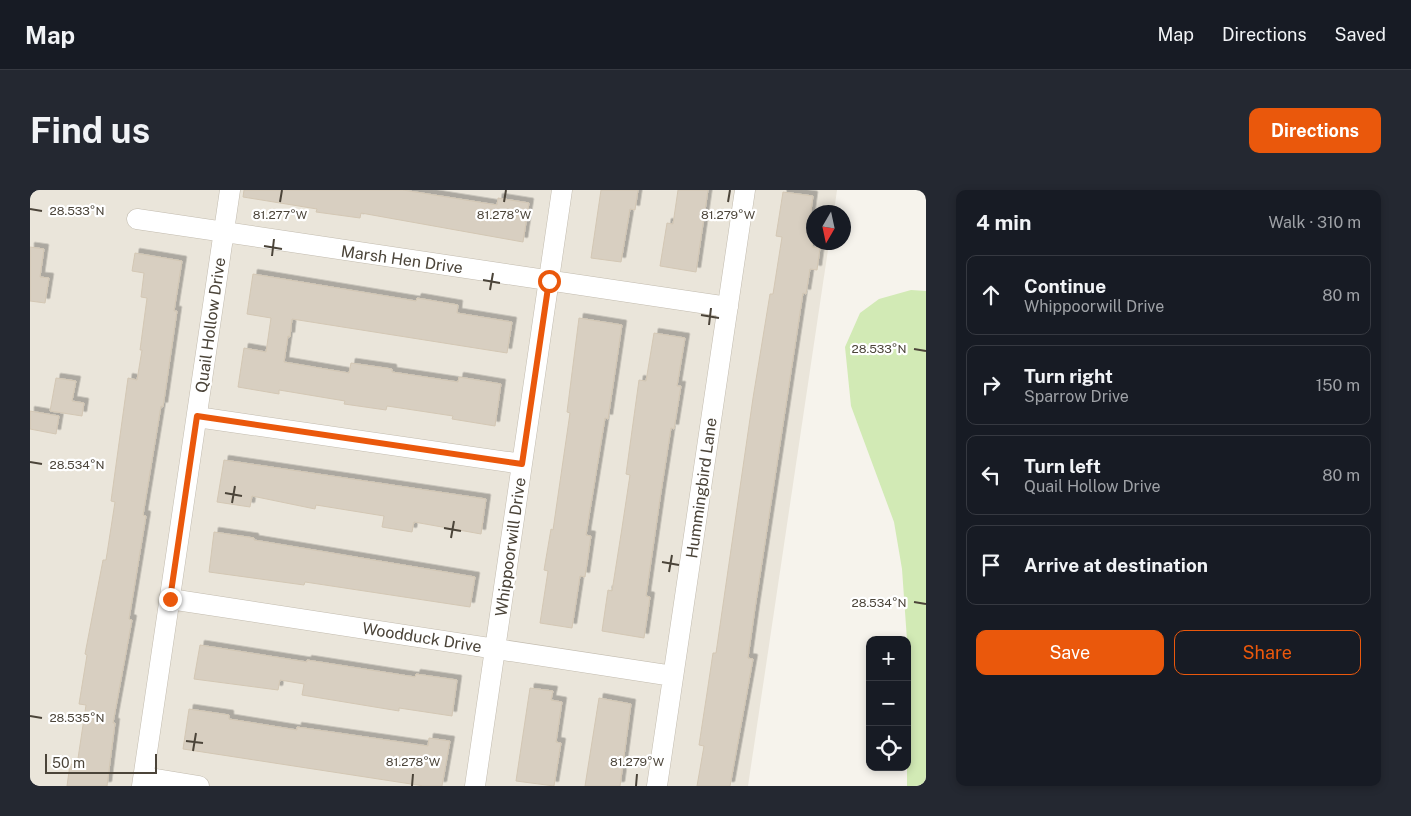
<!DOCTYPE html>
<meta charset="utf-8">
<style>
:root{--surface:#171b24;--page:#242831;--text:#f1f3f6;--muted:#9ea1a6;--line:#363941;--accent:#ea580c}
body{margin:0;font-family:"Public Sans",sans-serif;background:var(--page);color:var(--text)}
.controls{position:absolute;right:15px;bottom:15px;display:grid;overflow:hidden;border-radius:10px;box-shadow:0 2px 8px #0003}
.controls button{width:45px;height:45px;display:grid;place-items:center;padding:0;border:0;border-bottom:1px solid var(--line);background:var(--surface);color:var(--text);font:25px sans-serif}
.compass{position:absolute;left:776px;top:15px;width:45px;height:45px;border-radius:50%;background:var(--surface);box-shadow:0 2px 8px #0003;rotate:189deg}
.scale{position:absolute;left:15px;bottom:12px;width:112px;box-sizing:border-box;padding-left:5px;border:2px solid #4b4439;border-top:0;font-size:14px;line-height:18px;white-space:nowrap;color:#4b4439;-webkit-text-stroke:4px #fff;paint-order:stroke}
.stop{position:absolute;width:15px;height:15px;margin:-11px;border:4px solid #ea580c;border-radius:50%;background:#fff}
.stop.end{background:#ea580c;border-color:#fff;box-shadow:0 1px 5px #0008}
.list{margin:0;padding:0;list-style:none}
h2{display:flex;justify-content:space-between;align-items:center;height:65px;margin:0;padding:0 20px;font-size:21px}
h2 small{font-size:16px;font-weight:400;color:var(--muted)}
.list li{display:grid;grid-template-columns:32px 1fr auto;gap:15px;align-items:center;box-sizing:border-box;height:80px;margin:0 10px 10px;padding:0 10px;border:1px solid var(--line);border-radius:10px}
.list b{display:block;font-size:19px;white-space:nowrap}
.list p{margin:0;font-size:16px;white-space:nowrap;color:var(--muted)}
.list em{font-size:16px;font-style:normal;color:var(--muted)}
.actions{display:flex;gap:10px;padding:15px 20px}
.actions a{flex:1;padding:11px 0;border:1px solid var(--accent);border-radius:10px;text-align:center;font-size:18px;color:var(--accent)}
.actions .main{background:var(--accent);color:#fff}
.icon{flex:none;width:28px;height:28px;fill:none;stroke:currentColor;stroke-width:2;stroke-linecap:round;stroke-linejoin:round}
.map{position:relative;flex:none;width:896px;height:596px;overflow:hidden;border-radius:10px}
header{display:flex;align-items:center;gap:30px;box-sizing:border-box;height:70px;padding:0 25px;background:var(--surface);border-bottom:1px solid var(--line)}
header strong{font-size:24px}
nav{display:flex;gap:28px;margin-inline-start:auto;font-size:18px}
.intro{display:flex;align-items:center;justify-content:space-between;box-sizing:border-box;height:120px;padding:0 30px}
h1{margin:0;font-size:35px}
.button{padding:12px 22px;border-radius:10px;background:var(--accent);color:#fff;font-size:18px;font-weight:700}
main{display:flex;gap:30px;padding:0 30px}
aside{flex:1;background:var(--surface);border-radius:10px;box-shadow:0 2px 8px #0003}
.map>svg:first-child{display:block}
.residential{fill:#eae5da}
.green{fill:#d2eab5}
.building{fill:#d8cfc1;stroke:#d3c7b4;filter:url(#shadow)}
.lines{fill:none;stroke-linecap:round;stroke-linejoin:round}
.minor-casing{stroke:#c2bbae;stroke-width:21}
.minor{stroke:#fff;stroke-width:20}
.route{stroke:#ea580c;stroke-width:6}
.ticks{fill:none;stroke:#4b4439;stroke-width:2}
.labels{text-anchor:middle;stroke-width:4.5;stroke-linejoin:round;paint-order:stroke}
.street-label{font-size:16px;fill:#4b4439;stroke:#fff}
.ticks-label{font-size:12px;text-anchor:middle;fill:#4b4439;stroke:#fff;stroke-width:4.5;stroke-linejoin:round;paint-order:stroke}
</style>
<header>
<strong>Map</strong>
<nav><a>Map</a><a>Directions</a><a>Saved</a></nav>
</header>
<div class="intro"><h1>Find us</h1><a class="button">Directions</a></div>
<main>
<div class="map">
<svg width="896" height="596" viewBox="0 0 896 596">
<defs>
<filter id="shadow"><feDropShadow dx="4.5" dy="-4.5" stdDeviation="0" flood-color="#0004"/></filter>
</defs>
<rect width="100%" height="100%" fill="#f6f3ec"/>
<!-- residential -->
<path class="residential" d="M0,0H807L804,22H784V52L799,53L718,596H0Z"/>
<!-- green -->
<path class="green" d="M881,100L896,101V596H877V450L872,379L864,332L821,216L815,157L830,123L849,109Z"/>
<!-- building -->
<path class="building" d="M214,0H373L467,15L468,8L499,13L493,52L331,23L330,28L286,22L287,19L213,7Z
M571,0H608L605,20L600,19L591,72L561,68Z
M648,0H678L666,82L630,76L637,33L643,34Z
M753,2L783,6L780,28H784L782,57L790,58L787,80L780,79L776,104L773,103L725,418L718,468L723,469L700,596H667L674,556L669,555L677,503L683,463H686L723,208L740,104H743L752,47L746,46Z
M0,57L14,59L10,87L19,88L15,113L0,111Z
M105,63L152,71L144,121H147L133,217L131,216L113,325L116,326L99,429L102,430L83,533H85L77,596H37L40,574L47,575L56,515L49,514L57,465L55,464L73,370H76L85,312L81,311L98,188L107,190L112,160H110L117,108L111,107L114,83L102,81Z
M223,84L386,111L387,108L428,115L427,123L482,132L477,163L262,129L260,147L258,146L254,172L319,183L321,173L362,179V182L428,192L429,187L471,194L465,236L422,229L423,226L357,216L356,220L314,214L315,211L249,200V204L208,197L214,158L236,162L241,128L217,124Z
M549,128L592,135L578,229L575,228L556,345L561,346L555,387L550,386L542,438L510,433L518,381L514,380L521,339L523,340L540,223L537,222Z
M624,143L655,148L647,196H651L644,239L641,238L631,302L616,406L620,407L614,448L572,441L578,400L582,401L592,338L600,285L596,284L609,190L616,191Z
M26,188L46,191L42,211L54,213L52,226L20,221Z
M0,221L29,226L26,244L0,239Z
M194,270L456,309L451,344L384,332L382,342L352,337L354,326L286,315L285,319L222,306L220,317L187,312Z
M184,342L224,348V350L445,387L440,417L275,392L274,395L179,382Z
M170,455L277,472V470L385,487L386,484L427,490L422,526L369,518V521L272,505L274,494L250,490L248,500L164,489Z
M500,498L523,501L521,510L532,512L526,552L531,553L524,596L486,591Z
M569,508L601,514L590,596H555Z
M159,519L199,525V529L267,540V537L398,556L399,548L420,551L412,596H394L153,559Z"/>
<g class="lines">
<!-- minor casing -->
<g class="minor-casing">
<path id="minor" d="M107,29L698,117
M167,227L492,274
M140,409L643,486
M114,587L169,596
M112,596L200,0
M445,596L532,0
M627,596L715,0"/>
</g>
<!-- minor -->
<use href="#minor" class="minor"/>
</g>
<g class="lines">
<!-- route -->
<path class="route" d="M140,409L167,226L492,274L519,91"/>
</g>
<!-- ticks -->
<path class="ticks" d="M250,12L252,0M474,12L476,0M698,12L700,0M0,19L12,21M234,56L252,59M242,66L244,49M453,90L470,93M460,100L463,83M671,125L689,128M679,135L681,118M884,159L896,161M0,272L12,274M195,303L212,306M202,313L205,296M414,338L431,341M421,348L424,331M632,372L649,375M639,382L642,365M884,412L896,414M0,526L12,528M156,551L173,553M163,561L166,543M382,596L383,584M606,596L607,584"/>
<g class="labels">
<!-- street labels -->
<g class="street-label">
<text transform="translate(372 69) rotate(8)" y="6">Marsh Hen Drive</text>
<text transform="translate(180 135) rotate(-82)" y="6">Quail Hollow Drive</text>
<text transform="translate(671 298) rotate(-82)" y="6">Hummingbird Lane</text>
<text transform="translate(480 357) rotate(-82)" y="6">Whippoorwill Drive</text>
<text transform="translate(392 447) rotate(9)" y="6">Woodduck Drive</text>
</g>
</g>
<g class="ticks-label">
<text x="47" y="25">28.533°N</text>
<text x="250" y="29">81.277°W</text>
<text x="474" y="29">81.278°W</text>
<text x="698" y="29">81.279°W</text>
<text x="849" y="163">28.533°N</text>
<text x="47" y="279">28.534°N</text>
<text x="849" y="417">28.534°N</text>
<text x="47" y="532">28.535°N</text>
<text x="383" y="576">81.278°W</text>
<text x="607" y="576">81.279°W</text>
</g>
</svg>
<div class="controls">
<button>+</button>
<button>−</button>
<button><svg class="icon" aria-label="locate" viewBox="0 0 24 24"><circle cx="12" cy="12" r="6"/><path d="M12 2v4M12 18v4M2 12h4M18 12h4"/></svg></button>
</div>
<svg class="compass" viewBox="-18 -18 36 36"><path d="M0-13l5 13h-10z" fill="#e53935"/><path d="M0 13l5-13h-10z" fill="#9ea1a6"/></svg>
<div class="scale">50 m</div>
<div class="stop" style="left:519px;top:91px"></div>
<div class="stop end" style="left:140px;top:409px"></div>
</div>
<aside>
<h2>4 min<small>Walk · 310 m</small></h2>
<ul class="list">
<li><svg class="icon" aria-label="ahead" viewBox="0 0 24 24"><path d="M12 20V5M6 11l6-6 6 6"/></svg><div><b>Continue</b><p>Whippoorwill Drive</p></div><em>80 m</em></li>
<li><svg class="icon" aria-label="right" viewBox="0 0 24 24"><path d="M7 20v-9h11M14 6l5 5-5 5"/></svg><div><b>Turn right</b><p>Sparrow Drive</p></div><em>150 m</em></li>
<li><svg class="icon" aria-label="left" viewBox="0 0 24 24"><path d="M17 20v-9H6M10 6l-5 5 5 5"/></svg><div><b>Turn left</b><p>Quail Hollow Drive</p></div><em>80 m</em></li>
<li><svg class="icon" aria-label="arrive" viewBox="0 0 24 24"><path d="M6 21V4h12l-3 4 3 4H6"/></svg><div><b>Arrive at destination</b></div></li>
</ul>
<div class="actions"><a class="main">Save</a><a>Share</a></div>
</aside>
</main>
